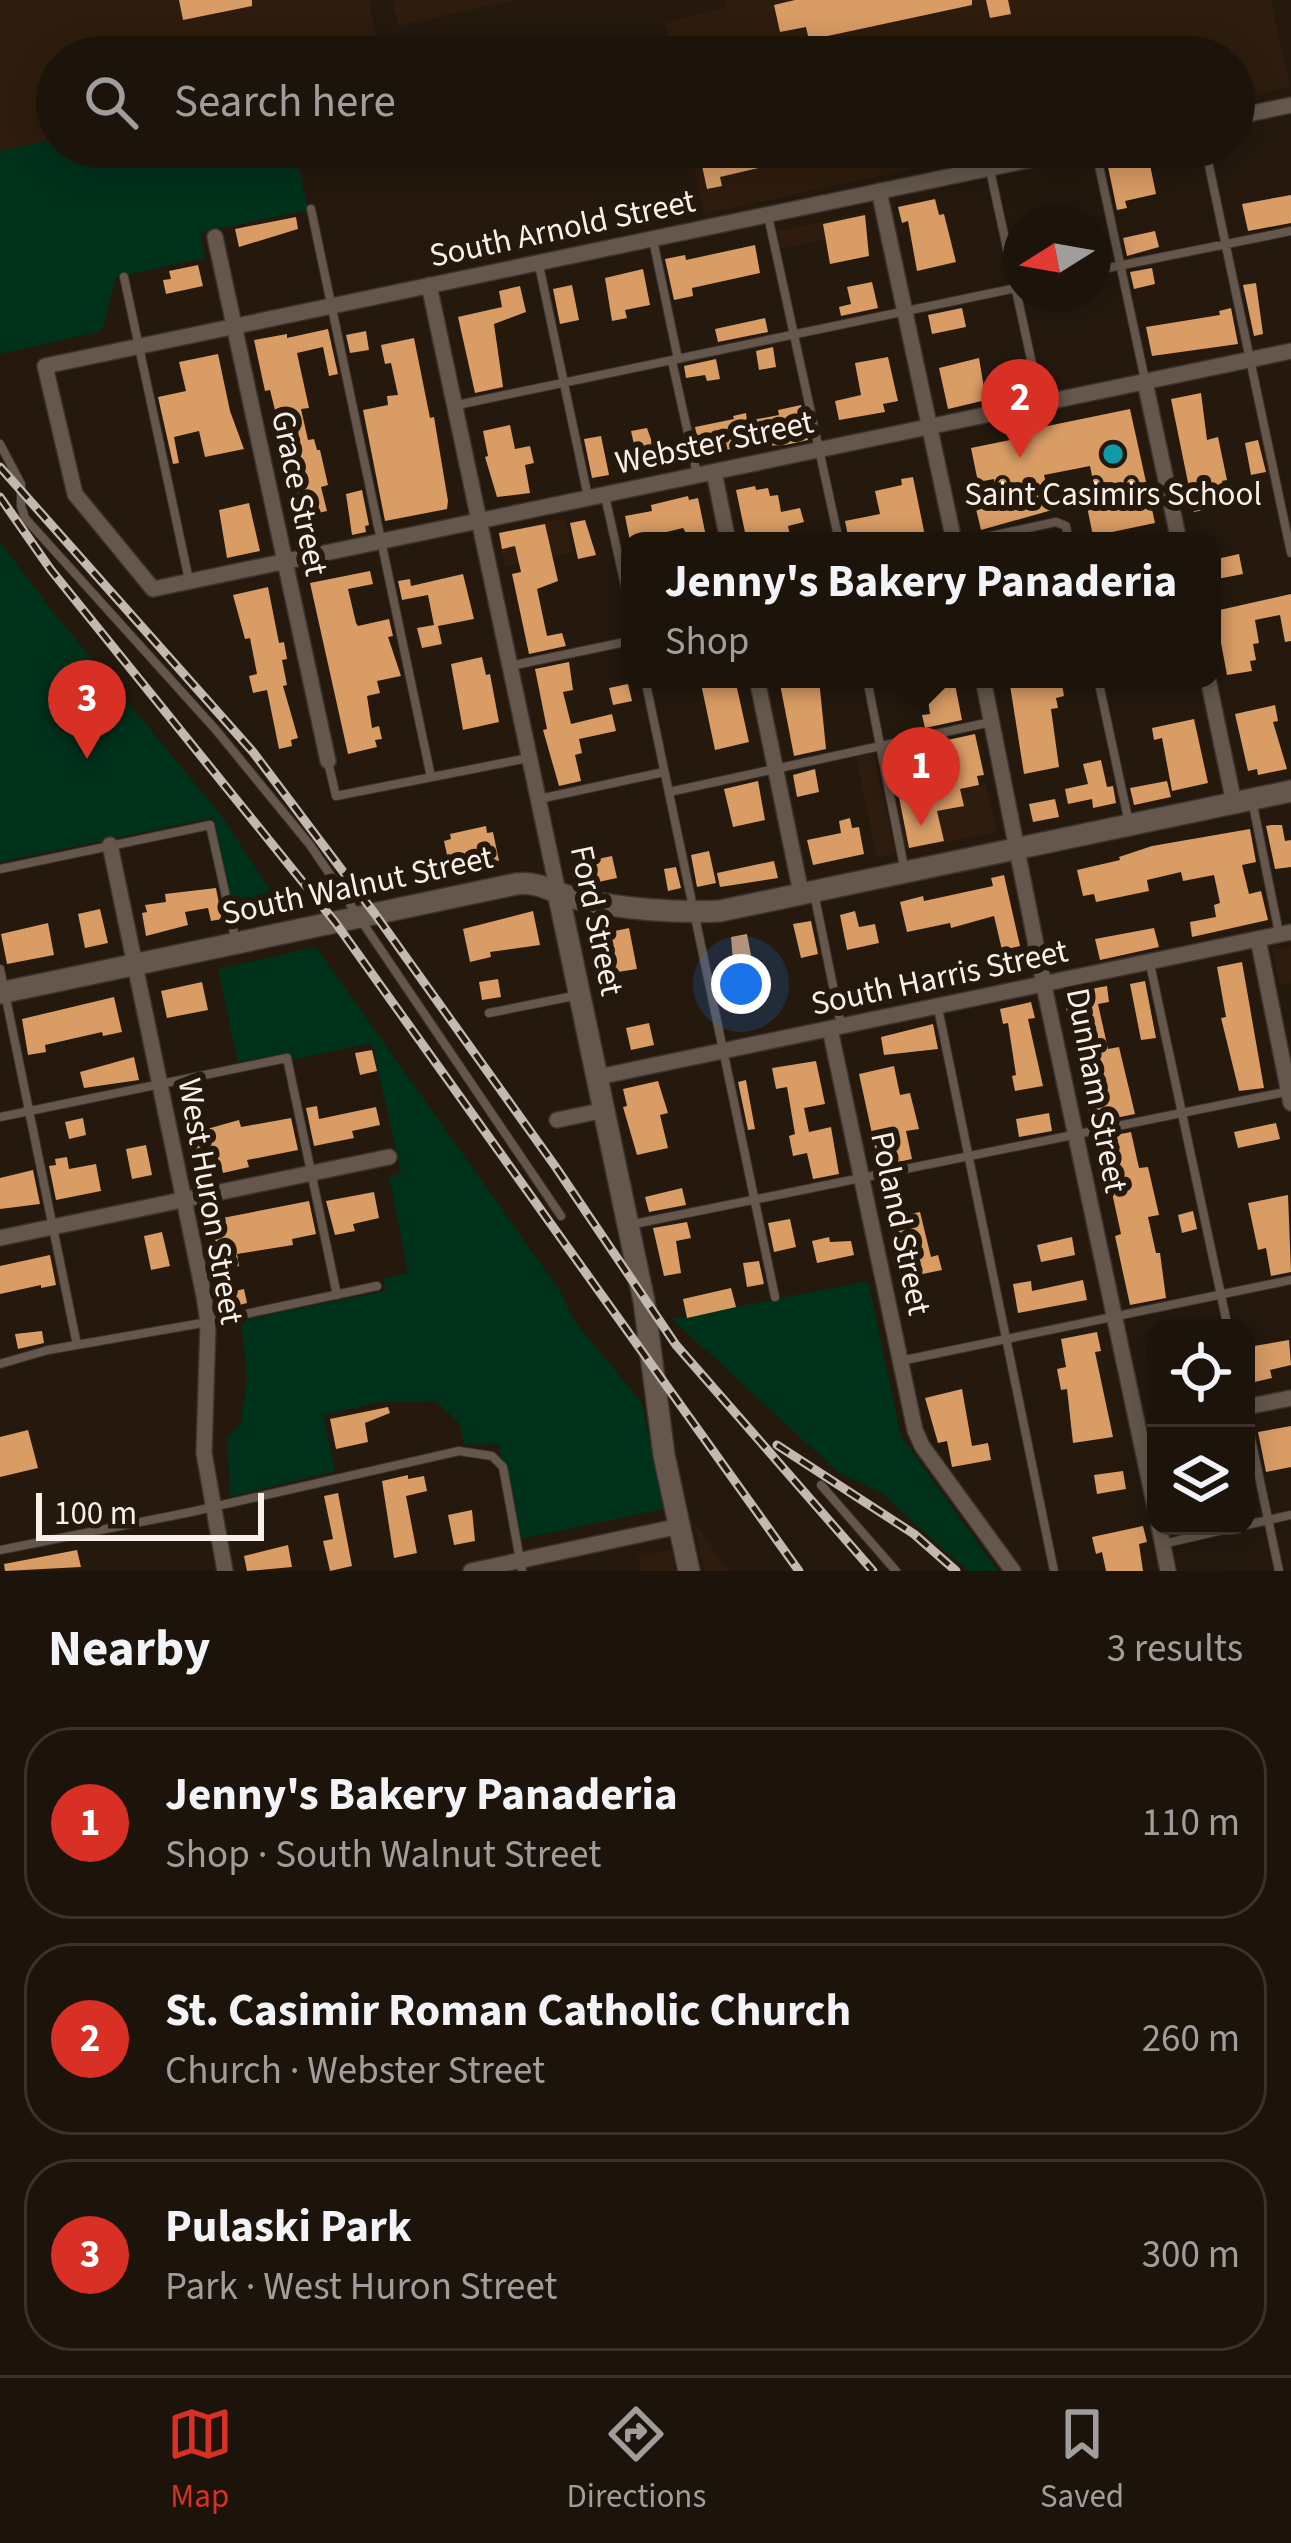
<!DOCTYPE html>
<meta charset="utf-8">
<style>
:root{--surface:#1c130a;--page:#292018;--text:#f1f3f6;--muted:#a09e9c;--line:#3a322b;--accent:#d93025}
body{margin:0;font-family:"Source Sans 3",sans-serif;background:var(--page);color:var(--text)}
.controls{position:absolute;right:36px;bottom:36px;display:grid;overflow:hidden;border-radius:24px;box-shadow:0 6px 30px #0003}
.controls button{width:108px;height:108px;display:grid;place-items:center;padding:0;border:0;border-bottom:3px solid var(--line);background:var(--surface);color:var(--text);font:60px sans-serif}
.compass{position:absolute;left:1003px;top:204px;width:108px;height:108px;border-radius:50%;background:var(--surface);box-shadow:0 6px 30px #0003;rotate:259deg}
.scale{position:absolute;left:36px;bottom:30px;width:228px;box-sizing:border-box;padding-left:12px;border:6px solid #f9f0e9;border-top:0;font-size:33px;line-height:42px;white-space:nowrap;color:#f9f0e9;-webkit-text-stroke:9px #25190e;paint-order:stroke}
.you{position:absolute;left:741px;top:984px;width:42px;height:42px;margin:-30px;border:9px solid #fff;border-radius:50%;background:#1a73e8;box-shadow:0 0 0 18px #1a73e833}
.badge{display:grid;place-items:center;width:78px;height:78px;border-radius:50%;background:var(--accent);color:#fff;font-size:39px;font-weight:700}
.pin{position:absolute;translate:-50% -99px;filter:drop-shadow(0 3px 6px #0008)}
.pin::after{content:'';position:absolute;top:63px;width:42px;height:36px;background:inherit;clip-path:polygon(0 0,100% 0,50% 100%)}
.popup{position:absolute;left:621px;top:532px;width:600px;height:156px;box-sizing:border-box;display:grid;place-content:center;border-radius:24px;background:var(--surface);filter:drop-shadow(0 3px 9px #0005);font-size:39px;white-space:nowrap;color:var(--muted)}
.popup b{font-size:45px;color:var(--text)}
.popup::after{content:'';position:absolute;left:50%;top:100%;margin-left:-24px;border:24px solid transparent;border-top-color:var(--surface)}
.list{margin:0;padding:0;list-style:none}
h2{display:flex;justify-content:space-between;align-items:center;height:156px;margin:0;padding:0 48px;font-size:51px}
h2 small{font-size:39px;font-weight:400;color:var(--muted)}
.list li{display:grid;grid-template-columns:78px 1fr auto;gap:36px;align-items:center;box-sizing:border-box;height:192px;margin:0 24px 24px;padding:0 24px;border:3px solid var(--line);border-radius:48px}
.list b{display:block;font-size:45px;white-space:nowrap}
.list p{margin:0;font-size:39px;white-space:nowrap;color:var(--muted)}
.list em{font-size:39px;font-style:normal;color:var(--muted)}
.icon{flex:none;width:66px;height:66px;fill:none;stroke:currentColor;stroke-width:2;stroke-linecap:round;stroke-linejoin:round}
.map{position:relative;flex:none;width:1291px;height:1571px;overflow:hidden}
.search{position:absolute;background:var(--surface);box-shadow:0 6px 30px #0003;left:36px;right:36px;top:36px;height:132px;display:flex;align-items:center;gap:30px;box-sizing:border-box;padding:0 42px;border-radius:66px;color:var(--muted);font-size:45px}
.sheet{height:804px;background:var(--surface)}
nav{display:flex;justify-content:space-around;align-items:center;box-sizing:border-box;height:168px;border-top:3px solid var(--line);background:var(--surface);font-size:33px;color:var(--muted)}
nav a{display:grid;justify-items:center;gap:6px}
nav .on{color:var(--accent)}
.map>svg:first-child{display:block}
.built{fill:#2e1d0e}
.green{fill:#00311b}
.building{fill:#d99c65}
.lines{fill:none;stroke-linecap:round;stroke-linejoin:round}
.lane-casing{stroke:#3c332f;stroke-width:10}
.street-casing{stroke:#3c332f;stroke-width:18}
.secondary-casing{stroke:#3c332f;stroke-width:24}
.lane{stroke:#65574b;stroke-width:8}
.street{stroke:#65574b;stroke-width:15}
.secondary{stroke:#65574b;stroke-width:21}
.rail-casing{stroke:#c3b9b1;stroke-width:9}
.rail{stroke:#25190e;stroke-width:4.5;stroke-dasharray:14;stroke-linecap:butt}
.culture-dot{fill:#0f9aa8;stroke:#25190e;stroke-width:4.5}
.labels{text-anchor:middle;stroke-width:12;stroke-linejoin:round;paint-order:stroke}
.street-label{font-size:33px;fill:#f9f0e9;stroke:#25190e}
.poi-label{font-size:33px;fill:#f9f0e9;stroke:#25190e}
</style>
<div class="map">
<svg width="1291" height="1571" viewBox="0 0 1291 1571">
<rect width="100%" height="100%" fill="#25190e"/>
<!-- built -->
<path class="built" d="M0,0H369L380,57H57V139L0,151Z
M392,0H515L398,26Z
M725,0H1271L1290,87L1234,99V57H672L665,22L726,8Z
M690,147H1013L704,214Z
M864,213L868,231L779,249L775,232Z
M565,518L573,552L505,567L498,533Z
M874,753L895,854L877,858L856,757Z
M986,784L997,832L905,850L896,802Z
M1291,947V983L1280,986L1272,950Z
M695,1523L728,1571H704Z
M671,1549L676,1571H641L638,1556Z"/>
<!-- green -->
<path class="green" d="M57,139V147H295L308,210L200,233L205,258L116,277L102,331L0,354V151Z
M0,542L57,617L222,816L284,912L235,922L212,818L0,862Z
M316,947L560,1291L575,1322L642,1403L664,1509L520,1539L498,1444L465,1445L458,1422L436,1401L381,1402L323,1415L335,1471L230,1497L227,1437L241,1423L247,1377L241,1320L385,1291L384,1278L408,1273L389,1177L401,1173L372,1043L291,1060L288,1053L238,1062L218,969Z
M868,1281L901,1436L998,1571H968L881,1493L839,1473L672,1319Z"/>
<!-- building -->
<path class="building" d="M179,0H252V6L183,20Z
M795,0H972V5L809,40L806,27L780,32L774,5Z
M986,0H1008L1011,14L990,18Z
M917,43L920,57H876V52Z
M698,147H768L772,165L720,177L722,186L707,189Z
M1149,160L1156,194L1125,201L1127,208L1117,210L1108,167Z
M1291,195V223L1248,231L1242,204Z
M935,199L939,215L944,214L956,262L917,271L908,221L902,223L898,207Z
M865,215L869,256L830,264L823,224Z
M296,217L298,229L239,247L235,229Z
M1155,231L1159,247L1127,256L1123,238Z
M755,245L760,273L692,288L693,296L674,300L665,259L685,255L686,260Z
M198,265L203,286L166,294L163,280L171,279L169,271Z
M1152,268L1155,284L1134,289L1130,272Z
M643,269L650,305L625,310L627,318L612,321L605,278Z
M872,282L878,308L841,316L839,307L851,304L847,287Z
M1256,283L1263,334L1254,336L1243,285Z
M572,285L579,320L560,324L553,289Z
M520,286L526,312L494,324L503,387L475,393L458,317L502,307L499,291Z
M962,308L966,327L932,334L928,315Z
M1231,308L1238,344L1152,356L1146,327L1220,315L1219,311Z
M765,318L768,332L718,342L715,329Z
M328,329L338,374L329,376L323,347L297,353L309,408L301,409L308,440L314,439L317,450H320L328,485L321,487L327,511L292,519L289,504L294,503L276,414L270,390L265,391L254,340L287,334V338Z
M366,331L369,350L350,353L346,335Z
M414,338L430,418L434,417L448,501L447,509L385,521L363,410L388,405L387,396L398,395L391,363L385,364L381,345Z
M773,347L776,367L759,370L756,351Z
M218,354L230,411L244,449L205,457L199,431L174,437L179,463L173,464L158,397L186,391L179,362Z
M888,357L898,401L883,404L885,412L839,420L835,401L861,395L855,363Z
M979,358L986,400L948,409L939,368Z
M716,359L720,379L707,381L705,375L686,378L684,366Z
M1201,393L1207,440L1218,437L1227,480L1222,481L1227,505L1194,512L1171,399Z
M801,405L808,440L785,445L761,446L760,443L701,455L695,427L734,419L733,416L746,413L747,421L779,415L778,410Z
M1130,409L1155,523L1093,536L1085,497L1096,495L1090,466L1044,475L1052,510L981,530L976,509L1000,504L994,479L978,482L971,448L1015,439L1013,433Z
M510,425L515,449L530,446L534,463L525,465L530,493L497,497L485,457L488,456L483,431Z
M647,428L658,459L638,463L631,431Z
M601,436L609,475L592,478L584,439Z
M1258,440L1266,472L1251,475L1245,443Z
M913,477L926,541H849L845,521L880,514L875,491L902,485L901,479Z
M755,486L756,490L768,488L770,496L778,495L781,512L800,508L804,522L788,526L791,541H769L768,533L746,537L736,490Z
M362,490L369,525L365,526L366,532L352,535L346,494Z
M688,496L689,500L698,498L707,541H691L683,528L630,541L625,516L652,511L651,505Z
M249,503L260,551L227,558L219,510Z
M585,520L596,555L578,559L570,523Z
M545,524L558,581L537,589L547,636L562,633L566,646L529,654L512,574L521,572L515,546L502,549L499,533Z
M1239,554L1243,574L1212,580V560Z
M370,571L373,584L348,589L356,623L358,626L389,619L393,636L388,637L401,676L377,681L380,693L367,696L372,728L379,726L382,739L375,740L377,747L348,754L310,583Z
M463,574L474,619L438,626L442,644L422,648L417,628L434,625L428,595L402,600L398,581L410,579L411,586Z
M268,587L279,643L284,642L287,659L282,660L287,685L283,686L298,738L291,740L292,746L279,749L267,690L253,693L249,676L257,674L250,638L245,639L233,595Z
M1291,594V641L1285,642L1280,615L1255,620L1259,643L1253,644L1256,660L1250,661L1252,671L1227,675L1215,611Z
M482,657L486,675L490,674L499,722L463,730L451,664Z
M569,662L573,690L563,692L571,724L612,714L616,731L579,739L582,753L575,755L581,781L559,786L543,730L547,729L535,669Z
M700,679H735L749,742L715,750Z
M779,679H819L826,749L794,756Z
M925,679H954L962,720L925,728L922,715L930,714Z
M1009,679H1046L1048,687L1062,684L1064,696L1056,698L1058,708L1051,709L1059,767L1024,774Z
M628,684L632,701L613,705L609,688Z
M1275,705L1278,721L1273,722L1287,769L1258,775L1257,769L1248,771L1235,714Z
M1194,719L1208,783L1172,791L1162,738L1154,740L1152,728Z
M975,734L984,775L977,776L979,785L960,789L964,806L937,811L944,841L909,848L895,777L910,774L915,799L949,791L944,766L934,768L929,744Z
M1101,760L1107,787L1113,786L1116,803L1093,808L1092,799L1068,804L1065,789L1088,784L1083,764Z
M815,769L819,792L797,797L793,775Z
M758,781L765,820L733,827L724,789Z
M1167,781L1171,797L1134,805L1130,788Z
M1055,799L1059,817L1033,822L1029,804Z
M850,818L852,828L859,827L864,854L813,865L807,840L841,833L839,821Z
M1271,825H1282L1285,841L1291,840V867L1275,869L1266,826Z
M486,826L487,833L493,832L499,861L451,873L444,841L451,839L450,834Z
M1250,829L1256,862L1242,865L1249,894L1261,891L1268,920L1192,937L1190,922L1216,917L1214,905L1220,903L1214,875L1183,881L1181,872L1147,880L1149,891L1096,902L1094,894L1083,896L1077,870L1120,860L1119,857L1152,846Z
M709,851L716,883L697,887L691,855Z
M612,856L617,878L584,885L579,863Z
M774,861L778,878L720,887L717,873Z
M676,867L681,888L668,891L664,869Z
M1004,875L1020,946L1002,950L994,916L951,928L950,923L907,932L900,902L923,896L924,901L993,886L991,878Z
M216,888L222,919L211,921L208,908L185,912L188,925L146,936L142,913L147,912L145,905L166,902L165,894Z
M100,909L108,943L85,948L78,914Z
M533,911L540,945L490,952L491,957L470,962L463,929Z
M855,911L859,927L875,924L879,943L847,950L840,915Z
M811,921L818,954L801,958L793,924Z
M48,923L54,955L7,964L1,934Z
M629,928L637,969L598,975L591,936Z
M1154,928L1159,947L1100,960L1095,939Z
M747,934L754,971L734,974L731,937Z
M1242,962L1264,1088L1239,1091L1221,1018L1226,1017L1217,967Z
M498,979L501,997L482,1000L479,982Z
M1145,981L1156,1038L1141,1040L1130,984Z
M202,982L208,1010L167,1018L161,991Z
M1107,986L1109,1002L1098,1004L1108,1049L1119,1047L1135,1114L1091,1123L1063,994Z
M114,997L122,1032L103,1036L102,1032L45,1045L46,1052L28,1055L22,1019Z
M1031,1002L1035,1018L1028,1019L1043,1086L1015,1091L1012,1076L1016,1075L1008,1023L1003,1024L1000,1009Z
M649,1023L654,1045L631,1050L626,1028Z
M933,1024L938,1049L884,1055L881,1037Z
M372,1050L377,1071L360,1075L355,1053Z
M134,1057L139,1080L84,1088L80,1072Z
M816,1061L825,1104L804,1108L809,1132L831,1127L839,1174L813,1179L807,1153L793,1156L789,1136L795,1134L787,1087L776,1089L772,1068Z
M894,1066L900,1095L910,1093L919,1129L906,1131L912,1159L879,1166L859,1074Z
M746,1080L755,1129L748,1130L738,1082Z
M658,1081L668,1113L660,1115L668,1148L637,1155L623,1107L627,1106L623,1089Z
M317,1106L319,1119L376,1107L380,1125L352,1131L354,1138L314,1146L306,1108Z
M1049,1113L1052,1131L1019,1137L1016,1119Z
M83,1118L86,1135L69,1139L65,1122Z
M291,1118L298,1150L247,1160L249,1167L223,1173L221,1165L196,1169L189,1134L239,1120L241,1127Z
M1276,1123L1280,1139L1238,1148L1234,1132Z
M1131,1132L1139,1168L1148,1167L1159,1215L1148,1217L1156,1253H1160L1166,1298L1130,1305L1115,1236L1121,1234L1100,1138Z
M146,1145L152,1175L132,1179L126,1149Z
M67,1157L69,1169L96,1164L101,1191L56,1200L49,1166L56,1165L55,1159Z
M33,1170L40,1204L0,1209V1178Z
M682,1188L686,1205L649,1212L645,1197Z
M374,1192L379,1218L353,1224L355,1231L335,1235L326,1201Z
M1288,1195L1291,1272L1271,1276L1266,1248L1258,1250L1248,1203Z
M309,1201L316,1234L292,1239L293,1245L237,1254L239,1266L220,1269L212,1220Z
M1193,1211L1197,1229L1182,1233L1178,1215Z
M920,1212L931,1257L938,1255L942,1270L903,1278L890,1218Z
M790,1219L796,1247L774,1252L768,1223Z
M687,1222L691,1238L676,1241L681,1273L664,1276L653,1228Z
M162,1232L170,1266L151,1270L144,1236Z
M829,1237L830,1242L851,1241L854,1255L817,1263L812,1241Z
M1072,1237L1075,1255L1041,1262L1037,1245Z
M50,1255L56,1285L41,1288V1285L0,1294V1266Z
M759,1261L764,1284L747,1287L743,1263Z
M1083,1280L1087,1300L1018,1313L1013,1284L1031,1281L1032,1291Z
M731,1288L736,1307L687,1318L683,1299Z
M244,1289L247,1303L224,1309L221,1294Z
M42,1331L44,1343L18,1349L15,1334Z
M1097,1332L1101,1351L1095,1352L1113,1437L1073,1443L1067,1389L1061,1390L1057,1369L1066,1367L1061,1339Z
M1289,1340L1291,1365L1270,1370L1272,1378L1246,1384V1365L1252,1364L1248,1347Z
M962,1389L972,1446L988,1443L991,1460L952,1467L947,1441L938,1443L925,1398Z
M388,1407L390,1413L365,1423L368,1442L336,1449L330,1419Z
M1291,1426V1467L1266,1472L1258,1432Z
M28,1430L38,1468L0,1477V1437Z
M1123,1471L1126,1489L1097,1494L1094,1475Z
M408,1475V1479L424,1476L427,1491L406,1496L417,1553L394,1558L382,1481Z
M338,1493L352,1566L330,1571L323,1541L333,1539L324,1496Z
M472,1510L475,1541L454,1545L448,1515Z
M1143,1526L1147,1542L1139,1544L1143,1571H1106L1102,1552L1096,1554L1092,1537Z
M288,1545L292,1567L247,1571L244,1556Z
M77,1550L81,1567L5,1571L4,1564Z"/>
<g class="lines">
<!-- lane casing -->
<g class="lane-casing">
<path id="lane" d="M1095,147L1145,380
M1205,147L1291,553
M990,170L1040,401
M311,209L431,777
M768,216L839,541
M653,240L678,359
M539,265L588,497
M1093,271L1291,231
M124,277L189,580
M672,361L697,474
M457,405L1021,287
M0,444L21,484V506L25,518L216,730L310,845L561,1216
M605,496L630,608
M967,541L1056,522L1066,526L1069,541
M510,666L630,641
M645,679L775,1297
M867,679L905,872
M1098,679L1129,823
M328,762L336,796L528,758
M669,792L991,722
M539,799L664,772
M1252,800L1279,933
M0,869L210,825L236,942
M814,893L841,1025
M1150,964L1228,1328
M0,969L77,1345
M938,1008L1054,1571
M489,1013L579,995
M0,1117L287,1058L337,1295
M634,1224L1290,1091
M900,1361L1291,1280
M0,1364L48,1350L208,1322L377,1286
M1246,1415L1279,1571
M821,1485L896,1571
M1246,1525L1291,1515
M1163,1544L1240,1526
M0,1550L191,1512L459,1451L492,1456L503,1467L522,1571"/>
</g>
<!-- street casing -->
<g class="street-casing">
<path id="street" d="M1234,117L1291,105
M1091,147L45,366L75,494L153,589L1291,351
M879,191L954,541
M215,237L328,761
M429,285L558,892
M1145,382L1179,541
M714,472L728,541
M757,679L801,893
M983,679L1048,1005L1156,1512
M1208,679L1234,803
M110,845L204,1296L208,1322L204,1453L225,1571
M1258,939L1291,1103
M830,1029L915,1430L922,1446L1013,1571
M598,1077L1291,932
M557,1120L605,1110
M0,1238L389,1157
M1246,1407L1291,1398
M1159,1526L1168,1571
M471,1571L680,1526"/>
</g>
<!-- secondary casing -->
<g class="secondary-casing">
<path id="secondary" d="M558,892L644,1301L664,1455L689,1571
M0,993L516,884C542,881 554,894 578,899C622,909 675,913 720,911L1291,791"/>
</g>
<!-- lane -->
<use href="#lane" class="lane"/>
<!-- street -->
<use href="#street" class="street"/>
<!-- secondary -->
<use href="#secondary" class="secondary"/>
<!-- rail casing -->
<g class="rail-casing">
<path id="rail" d="M0,467L253,752L375,914L555,1166L676,1345L873,1571
M0,497L51,570L335,922L799,1571
M777,1445L914,1534L956,1571"/>
</g>
<!-- rail -->
<use href="#rail" class="rail"/>
</g>
<!-- markers -->
<circle class="culture-dot" cx="1113" cy="454" r="12"/>
<g class="labels">
<!-- street labels -->
<g class="street-label">
<text transform="translate(562 227) rotate(-12)" y="12">South Arnold Street</text>
<text transform="translate(714 441) rotate(-12)" y="12">Webster Street</text>
<text transform="translate(301 493) rotate(78)" y="12">Grace Street</text>
<text transform="translate(357 884) rotate(-12)" y="12">South Walnut Street</text>
<text transform="translate(598 920) rotate(78)" y="12">Ford Street</text>
<text transform="translate(939 976) rotate(-12)" y="12">South Harris Street</text>
<text transform="translate(1098 1090) rotate(79)" y="12">Dunham Street</text>
<text transform="translate(212 1201) rotate(80)" y="12">West Huron Street</text>
<text transform="translate(902 1223) rotate(78)" y="12">Poland Street</text>
</g>
<!-- poi labels -->
<g class="poi-label">
<text x="1113" y="505">Saint Casimirs School</text>
</g>
</g>
</svg>
<div class="controls">
<button><svg class="icon" aria-label="locate" viewBox="0 0 24 24"><circle cx="12" cy="12" r="6"/><path d="M12 2v4M12 18v4M2 12h4M18 12h4"/></svg></button>
<button><svg class="icon" aria-label="layers" viewBox="0 0 24 24"><path d="M12 4l9 5-9 5-9-5zM3 14l9 5 9-5"/></svg></button>
</div>
<svg class="compass" viewBox="-18 -18 36 36"><path d="M0-13l5 13h-10z" fill="#e53935"/><path d="M0 13l5-13h-10z" fill="#a09e9c"/></svg>
<div class="scale">100 m</div>
<div class="you"></div>
<div class="pin badge" style="left:921px;top:826px">1</div>
<div class="popup"><b>Jenny's Bakery Panaderia</b>Shop</div>
<div class="pin badge" style="left:1020px;top:458px">2</div>
<div class="pin badge" style="left:87px;top:759px">3</div>
<div class="search"><svg class="icon" aria-label="search" viewBox="0 0 24 24"><circle cx="10" cy="10" r="6"/><path d="M15 15l6 6"/></svg>Search here</div>
</div>
<section class="sheet">
<h2>Nearby<small>3 results</small></h2>
<ul class="list">
<li><span class="badge">1</span><div><b>Jenny's Bakery Panaderia</b><p>Shop · South Walnut Street</p></div><em>110 m</em></li>
<li><span class="badge">2</span><div><b>St. Casimir Roman Catholic Church</b><p>Church · Webster Street</p></div><em>260 m</em></li>
<li><span class="badge">3</span><div><b>Pulaski Park</b><p>Park · West Huron Street</p></div><em>300 m</em></li>
</ul>
</section>
<nav>
<a class="on"><svg class="icon" aria-label="map" viewBox="0 0 24 24"><path d="M3 6l6-2 6 2 6-2v14l-6 2-6-2-6 2zM9 4v14M15 6v14"/></svg>Map</a>
<a><svg class="icon" aria-label="directions" viewBox="0 0 24 24"><path d="M12 3l9 9-9 9-9-9zM9 14v-3h6M13 9l2 2-2 2"/></svg>Directions</a>
<a><svg class="icon" aria-label="saved" viewBox="0 0 24 24"><path d="M7 4h10v16l-5-4-5 4z"/></svg>Saved</a>
</nav>
